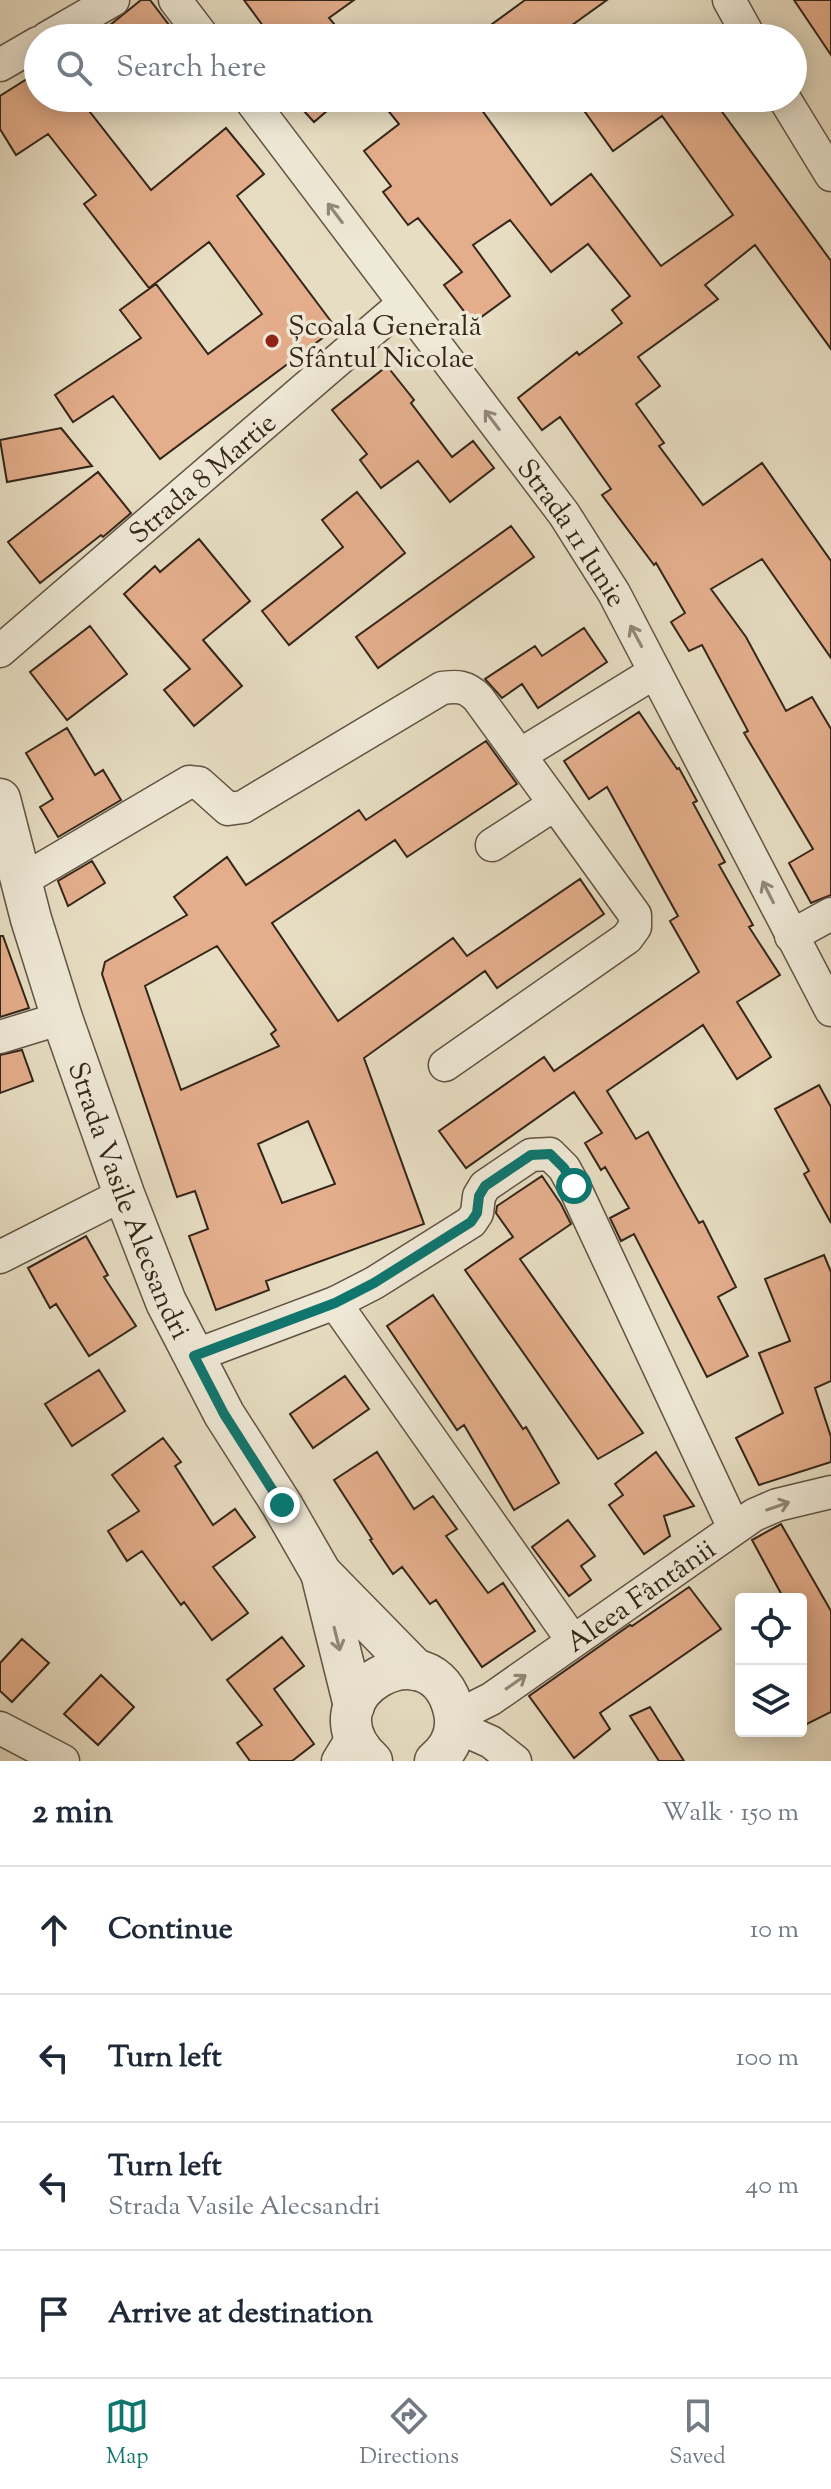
<!DOCTYPE html>
<meta charset="utf-8">
<style>
:root{--surface:#fff;--page:#f6f6f7;--text:#1f2937;--muted:#747a83;--line:#e0e1e3;--accent:#0f766e}
body{margin:0;font-family:"Sorts Mill Goudy",serif;background:var(--page);color:var(--text)}
.controls{position:absolute;right:24px;bottom:24px;display:grid;overflow:hidden;border-radius:8px;box-shadow:0 4px 20px #0003}
.controls button{width:72px;height:72px;display:grid;place-items:center;padding:0;border:0;border-bottom:2px solid var(--line);background:var(--surface);color:var(--text);font:40px sans-serif}
.stop{position:absolute;width:24px;height:24px;margin:-18px;border:6px solid #0f766e;border-radius:50%;background:#fff}
.stop.end{background:#0f766e;border-color:#fff;box-shadow:0 2px 8px #0008}
.list{margin:0;padding:0;list-style:none}
h2{display:flex;justify-content:space-between;align-items:center;height:104px;margin:0;padding:0 32px;font-size:34px}
h2 small{font-size:26px;font-weight:400;color:var(--muted)}
.list li{display:grid;grid-template-columns:52px 1fr auto;gap:24px;align-items:center;box-sizing:border-box;height:128px;padding:0 32px;border-top:2px solid var(--line)}
.list b{display:block;font-size:30px;white-space:nowrap}
.list p{margin:0;font-size:26px;white-space:nowrap;color:var(--muted)}
.list em{font-size:26px;font-style:normal;color:var(--muted)}
.icon{flex:none;width:44px;height:44px;fill:none;stroke:currentColor;stroke-width:2;stroke-linecap:round;stroke-linejoin:round}
.map{position:relative;flex:none;width:831px;height:1761px;overflow:hidden}
.search{position:absolute;background:var(--surface);box-shadow:0 4px 20px #0003;left:24px;right:24px;top:24px;height:88px;display:flex;align-items:center;gap:20px;box-sizing:border-box;padding:0 28px;border-radius:44px;color:var(--muted);font-size:30px}
.sheet{height:616px;background:var(--surface)}
nav{display:flex;justify-content:space-around;align-items:center;box-sizing:border-box;height:112px;border-top:2px solid var(--line);background:var(--surface);font-size:22px;color:var(--muted)}
nav a{display:grid;justify-items:center;gap:4px}
nav .on{color:var(--accent)}
.map>svg:first-child{display:block}
.building{fill:#e4ae8c;stroke:#34261a;stroke-width:2;fill-rule:evenodd}
.lines{fill:none;stroke-linecap:round;stroke-linejoin:round}
.minor-casing{stroke:#615444;stroke-width:35}
.tertiary-casing{stroke:#615444;stroke-width:43}
.minor{stroke:#efe9d7;stroke-width:32}
.tertiary{stroke:#efe9d7;stroke-width:40}
.oneway{stroke:#928878}
.route{stroke:#0f766e;stroke-width:10}
.poi-dot{fill:#8f2418;stroke:#efe9d7;stroke-width:3}
.labels{text-anchor:middle;stroke-width:7;stroke-linejoin:round;paint-order:stroke}
.poi-label{font-size:28px;fill:#34261a;stroke:#efe9d7;text-anchor:start}
.street-label{font-size:28px;fill:#34261a;stroke:#efe9d7}
</style>
<div class="map">
<svg width="831" height="1761" viewBox="0 0 831 1761">
<rect width="100%" height="100%" fill="#e7ddc2"/>
<filter id="stains"><feTurbulence type="fractalNoise" baseFrequency=".0025" numOctaves="4"/><feColorMatrix values="0 0 0 0 .2 0 0 0 0 .09 0 0 0 0 .02 0 0 0 .5 -.17"/></filter>
<radialGradient id="worn" r=".72"><stop offset=".6" stop-color="#630" stop-opacity="0"/><stop offset="1" stop-color="#630" stop-opacity=".3"/></radialGradient>
<!-- building -->
<path class="building" d="M141,0H150L179,38H94Z
M244,0H354L329,18L346,38H272Z
M525,0H607L554,38H473Z
M794,0H831V55Z
M38,72V98H79L151,190L226,128L264,174L237,196L336,328L160,459L113,396L73,422L55,395L141,338L120,310L156,284L208,354L262,314L209,242L149,288L84,204L96,195L48,134L16,155L0,129V96Z
M292,98H342L314,122Z
M378,98H473L551,205L591,174L661,266L733,215L662,116L613,151L575,98H712L831,261V349L755,245L705,285L718,299L638,357L660,386L636,404L664,443L659,446L703,505L762,463L831,561V658L762,559L711,589L746,637L786,711L812,697L831,729V895L811,903L789,863L813,849L744,733L748,731L702,645L689,651L671,622L685,613L656,563L654,565L602,495L611,489L560,417L542,430L518,398L577,352L579,355L622,323L612,310L630,296L588,244L551,272L510,220L473,245L510,296L473,323L444,285L462,272L418,218L408,225L383,192L391,186L364,151L399,124Z
M387,366L414,400L411,403L452,457L473,441L494,468L450,502L418,461L381,488L360,460L367,454L332,410Z
M61,428L92,466L7,482L0,440Z
M98,472L131,513L103,537L101,535L40,583L8,542Z
M357,492L405,553L289,645L262,611L343,547L322,520Z
M511,526L534,557L378,668L356,637Z
M199,539L250,601L203,640L242,686L194,726L164,690L190,669L124,594L155,566L160,572Z
M90,626L127,674L67,720L30,672Z
M584,628L607,662L538,708L522,684L502,698L485,679L535,646L542,656Z
M639,712L677,769L679,768L697,801L693,803L725,862L719,865L753,925L749,927L780,975L737,1002L771,1057L737,1079L703,1025L607,1091L636,1139L648,1132L699,1223L703,1221L736,1287L718,1297L748,1356L707,1377L634,1234L621,1241L610,1218L629,1208L605,1167L601,1170L585,1143L602,1133L574,1092L466,1168L439,1131L544,1057L554,1071L699,972L670,921L678,916L607,787L589,799L564,761Z
M67,728L95,775L103,770L121,800L58,837L40,807L53,799L26,753Z
M486,741L517,784L407,857L395,840L272,923L338,1021L453,938L467,956L580,879L604,914L497,988L485,971L364,1058L424,1224L266,1281L269,1290L216,1310L189,1236L208,1229L195,1191L177,1197L102,974L105,962L187,915L174,897L227,857L246,885L359,810L366,820ZM217,946L276,1030L271,1034L279,1046L181,1090L145,986ZM308,1121L335,1184L282,1203L258,1144Z
M92,861L105,883L68,906L58,881Z
M0,936H3L29,1008L0,1017Z
M22,1050L33,1081L0,1093V1055Z
M819,1085L831,1107V1223L804,1174L809,1171L775,1109Z
M542,1176L561,1204L571,1224L520,1259L643,1433L598,1459L465,1270L513,1237L496,1213L497,1206Z
M86,1236L108,1275L104,1277L136,1326L89,1356L56,1304L50,1308L28,1268Z
M824,1255L831,1272V1381L815,1388L831,1437V1462L759,1485L736,1438L783,1413L759,1353L790,1341L765,1279Z
M433,1295L523,1429L526,1427L559,1483L514,1510L464,1425L457,1430L387,1326Z
M99,1370L125,1411L72,1446L45,1404Z
M345,1376L369,1409L313,1448L290,1414Z
M163,1438L181,1462L175,1466L213,1525L235,1509L255,1537L213,1567L248,1613L212,1640L184,1602L181,1605L142,1551L127,1561L108,1531L139,1511L112,1475Z
M377,1452L414,1509L433,1496L457,1529L446,1536L488,1593L503,1583L535,1631L482,1667L436,1600L430,1604L402,1567L393,1574L370,1540L372,1539L334,1480Z
M656,1452L694,1506L664,1516L670,1536L644,1554L609,1505L623,1495L615,1484Z
M568,1520L595,1556L581,1566L591,1580L569,1596L532,1547Z
M781,1524L831,1611V1712L801,1727V1599H784L752,1540Z
M689,1587L721,1629L600,1713L610,1729L574,1758L529,1696L630,1625L632,1626Z
M282,1637L304,1666L274,1689L314,1744L292,1761H250L237,1743L262,1725L227,1680Z
M22,1639L49,1663L12,1702L0,1691V1663Z
M101,1675L134,1707L98,1745L64,1714Z
M650,1707L684,1761H659L630,1716Z"/>
<g class="lines">
<!-- minor casing -->
<g class="minor-casing">
<g id="minor">
<path d="M175,0L204,38"/>
<path d="M729,0L750,38"/>
<path d="M47,38L113,0"/>
<path d="M0,65L38,43"/>
<path id="s1" d="M249,98L564,514L614,593L831,1010"/>
<path d="M784,98L831,175"/>
<path id="s2" d="M0,651L403,304"/>
<path d="M520,755L655,672"/>
<path d="M21,881L189,782L199,783L228,809L243,807L442,688C458,686 466,686 478,698L555,804L492,845"/>
<path d="M791,936L831,914"/>
<path d="M0,1037L62,1018"/>
<path d="M445,1065L627,938L635,927V915L555,804"/>
<path d="M0,1257L124,1194"/>
<path d="M335,1303L573,1641"/>
<path d="M194,1356L335,1303L374,1283L471,1222L477,1213L479,1196L485,1186L531,1155L550,1154L564,1168L574,1186L734,1528"/>
<path id="s3" d="M455,1717L491,1699L754,1515L777,1505L831,1492"/>
<path d="M455,1726L491,1742L515,1761"/>
<path d="M0,1728L63,1761"/>
<path d="M338,1761L354,1735"/>
</g>
</g>
<!-- tertiary casing -->
<g class="tertiary-casing">
<g id="tertiary">
<path id="s4" d="M0,799L31,919L62,1018L124,1194L166,1302L224,1414L282,1505L321,1573L416,1670"/>
<path d="M321,1573L354,1706"/>
<path d="M372,1761C300,1695 434,1620 454,1712C458,1731 450,1749 435,1761"/>
</g>
</g>
<!-- minor -->
<use href="#minor" class="minor"/>
<!-- tertiary -->
<use href="#tertiary" class="tertiary"/>
</g>
<!-- one-way arrows -->
<defs><path id="oneway-shaft" d="M-6 0H5M1.5-3L5.5 0L1.5 3" fill="none" stroke-width="1.6" stroke-linecap="round" stroke-linejoin="round" transform="scale(2)"/></defs>
<g class="oneway">
<use href="#oneway-shaft" transform="translate(335 213) rotate(-127)"/>
<use href="#oneway-shaft" transform="translate(492 420) rotate(-127)"/>
<use href="#oneway-shaft" transform="translate(636 636) rotate(-118)"/>
<use href="#oneway-shaft" transform="translate(768 892) rotate(-117)"/>
<use href="#oneway-shaft" transform="translate(778 1506) rotate(-19)"/>
<use href="#oneway-shaft" transform="translate(337 1639) rotate(76)"/>
<use href="#oneway-shaft" transform="translate(516 1682) rotate(-35)"/>
</g>
<g class="lines">
<!-- route -->
<path class="route" d="M282,1505L224,1414L194,1356L335,1303L374,1283L471,1222L477,1213L479,1196L485,1186L531,1155L550,1154L564,1168L574,1186"/>
</g>
<!-- markers -->
<circle class="poi-dot" cx="272" cy="341" r="8"/>
<g class="labels">
<!-- poi labels -->
<g class="poi-label">
<text x="288" y="335">Școala Generală<tspan x="288" dy="32">Sfântul Nicolae</tspan></text>
</g>
<!-- street labels -->
<g class="street-label">
<text dy="10" stroke="none"><textPath href="#s2" startOffset="266">Strada 8 Martie</textPath></text>
<text dy="10" stroke="none"><textPath href="#s1" startOffset="542">Strada 11 Iunie</textPath></text>
<text dy="10" stroke="none"><textPath href="#s4" startOffset="422">Strada Vasile Alecsandri</textPath></text>
<text dy="10" stroke="none"><textPath href="#s3" startOffset="222">Aleea Fântânii</textPath></text>
</g>
</g>
<rect width="100%" height="100%" filter="url(#stains)"/>
<rect width="100%" height="100%" fill="url(#worn)"/>
</svg>
<div class="controls">
<button><svg class="icon" aria-label="locate" viewBox="0 0 24 24"><circle cx="12" cy="12" r="6"/><path d="M12 2v4M12 18v4M2 12h4M18 12h4"/></svg></button>
<button><svg class="icon" aria-label="layers" viewBox="0 0 24 24"><path d="M12 4l9 5-9 5-9-5zM3 14l9 5 9-5"/></svg></button>
</div>
<div class="stop" style="left:574px;top:1186px"></div>
<div class="stop end" style="left:282px;top:1505px"></div>
<div class="search"><svg class="icon" aria-label="search" viewBox="0 0 24 24"><circle cx="10" cy="10" r="6"/><path d="M15 15l6 6"/></svg>Search here</div>
</div>
<section class="sheet">
<h2>2 min<small>Walk · 150 m</small></h2>
<ul class="list">
<li><svg class="icon" aria-label="ahead" viewBox="0 0 24 24"><path d="M12 20V5M6 11l6-6 6 6"/></svg><div><b>Continue</b></div><em>10 m</em></li>
<li><svg class="icon" aria-label="left" viewBox="0 0 24 24"><path d="M17 20v-9H6M10 6l-5 5 5 5"/></svg><div><b>Turn left</b></div><em>100 m</em></li>
<li><svg class="icon" aria-label="left" viewBox="0 0 24 24"><path d="M17 20v-9H6M10 6l-5 5 5 5"/></svg><div><b>Turn left</b><p>Strada Vasile Alecsandri</p></div><em>40 m</em></li>
<li><svg class="icon" aria-label="arrive" viewBox="0 0 24 24"><path d="M6 21V4h12l-3 4 3 4H6"/></svg><div><b>Arrive at destination</b></div></li>
</ul>
</section>
<nav>
<a class="on"><svg class="icon" aria-label="map" viewBox="0 0 24 24"><path d="M3 6l6-2 6 2 6-2v14l-6 2-6-2-6 2zM9 4v14M15 6v14"/></svg>Map</a>
<a><svg class="icon" aria-label="directions" viewBox="0 0 24 24"><path d="M12 3l9 9-9 9-9-9zM9 14v-3h6M13 9l2 2-2 2"/></svg>Directions</a>
<a><svg class="icon" aria-label="saved" viewBox="0 0 24 24"><path d="M7 4h10v16l-5-4-5 4z"/></svg>Saved</a>
</nav>
